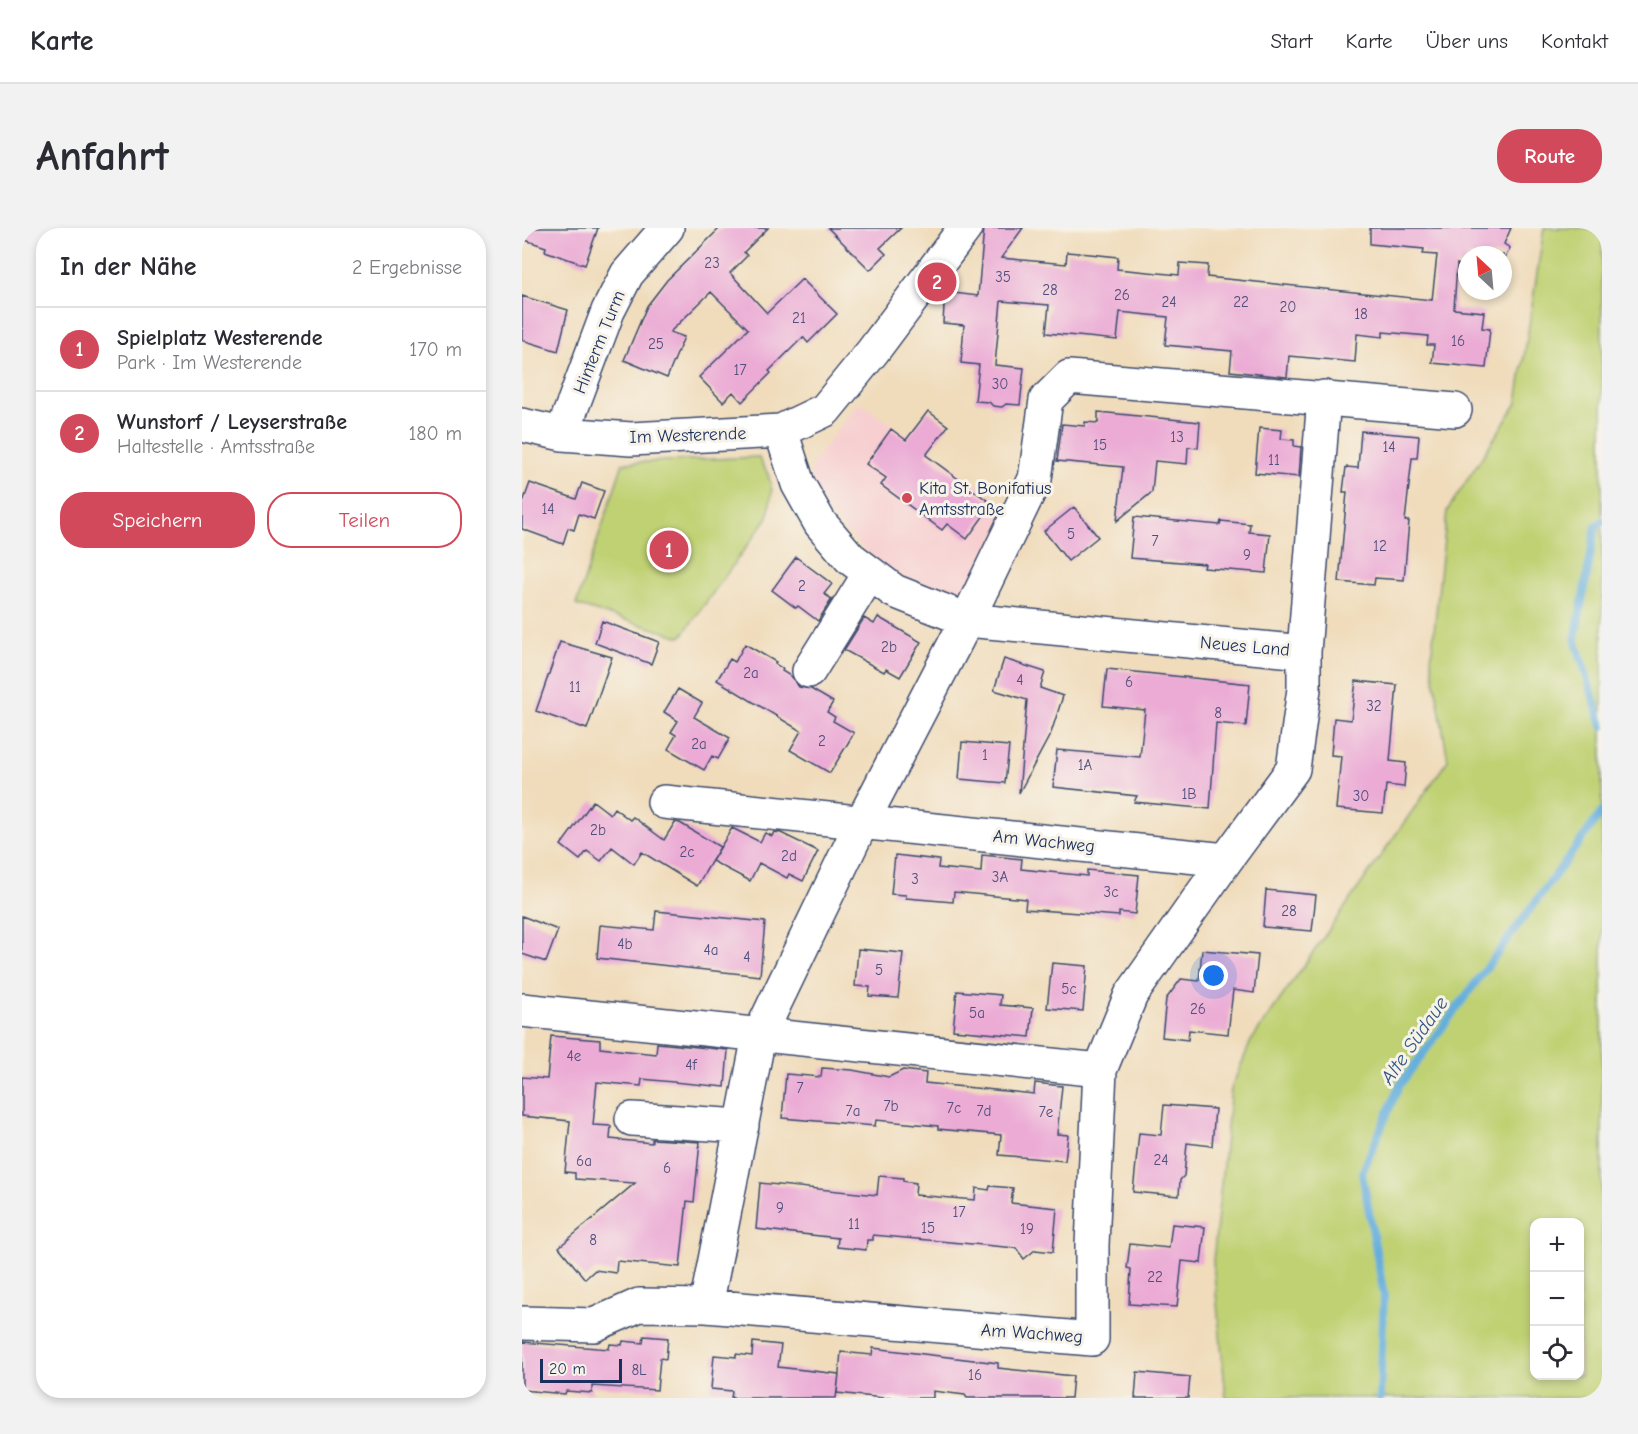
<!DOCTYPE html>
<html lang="de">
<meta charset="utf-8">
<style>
:root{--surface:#fff;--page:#f2f2f3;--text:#2b2b33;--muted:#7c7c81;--line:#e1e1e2;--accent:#d1495b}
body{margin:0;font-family:"Comic Neue",sans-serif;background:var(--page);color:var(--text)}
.controls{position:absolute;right:18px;bottom:18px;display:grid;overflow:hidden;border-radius:12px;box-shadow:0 3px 9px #0003}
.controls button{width:54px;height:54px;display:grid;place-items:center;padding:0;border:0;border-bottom:2px solid var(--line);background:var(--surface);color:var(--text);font:30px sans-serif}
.compass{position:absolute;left:936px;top:18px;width:54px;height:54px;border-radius:50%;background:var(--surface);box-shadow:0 3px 9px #0003;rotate:334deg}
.scale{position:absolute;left:18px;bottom:15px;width:82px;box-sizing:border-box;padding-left:6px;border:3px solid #1b2f5e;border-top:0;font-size:16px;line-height:21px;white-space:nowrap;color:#1b2f5e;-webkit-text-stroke:4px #f7f3e8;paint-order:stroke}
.you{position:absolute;left:692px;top:748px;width:21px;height:21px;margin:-15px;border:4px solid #fff;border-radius:50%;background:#1a73e8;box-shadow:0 0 0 9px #1a73e833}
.badge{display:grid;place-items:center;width:39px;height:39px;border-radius:50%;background:var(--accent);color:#fff;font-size:20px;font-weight:700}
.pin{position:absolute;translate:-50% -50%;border:3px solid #fff;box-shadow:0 2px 6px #0006}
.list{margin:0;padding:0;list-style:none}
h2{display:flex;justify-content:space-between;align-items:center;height:78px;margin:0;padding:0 24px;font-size:26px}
h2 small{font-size:20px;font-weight:400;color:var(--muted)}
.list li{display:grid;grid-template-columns:39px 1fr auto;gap:18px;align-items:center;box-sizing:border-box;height:84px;padding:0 24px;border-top:2px solid var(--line)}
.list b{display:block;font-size:22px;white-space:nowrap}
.list p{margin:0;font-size:20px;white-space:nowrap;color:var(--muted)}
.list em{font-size:20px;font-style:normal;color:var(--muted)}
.actions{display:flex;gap:12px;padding:18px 24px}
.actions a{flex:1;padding:14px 0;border:2px solid var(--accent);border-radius:24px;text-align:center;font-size:21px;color:var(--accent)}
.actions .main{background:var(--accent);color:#fff}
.icon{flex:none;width:33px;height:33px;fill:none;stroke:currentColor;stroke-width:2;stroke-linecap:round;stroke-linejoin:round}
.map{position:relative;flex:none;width:1080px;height:1170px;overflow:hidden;border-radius:24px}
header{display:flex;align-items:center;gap:36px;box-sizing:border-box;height:84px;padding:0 30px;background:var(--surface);border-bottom:2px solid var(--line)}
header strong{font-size:28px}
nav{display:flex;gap:33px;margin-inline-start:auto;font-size:21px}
.intro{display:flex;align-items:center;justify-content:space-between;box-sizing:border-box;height:144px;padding:0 36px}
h1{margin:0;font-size:42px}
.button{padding:15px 27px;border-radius:24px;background:var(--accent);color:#fff;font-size:21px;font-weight:700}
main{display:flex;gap:36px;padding:0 36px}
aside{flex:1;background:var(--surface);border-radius:24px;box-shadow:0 3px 9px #0003}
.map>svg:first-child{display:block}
.built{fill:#f7cfd0}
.green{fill:#c0d173;stroke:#6e8068;stroke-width:1.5;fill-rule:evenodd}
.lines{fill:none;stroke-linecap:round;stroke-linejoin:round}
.stream{stroke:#65afdd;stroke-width:8}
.building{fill:#ebabd5}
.minor-casing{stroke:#3b496c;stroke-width:36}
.minor{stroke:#fff;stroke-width:33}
.poi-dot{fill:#d1495b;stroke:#f7f3e8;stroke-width:2}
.labels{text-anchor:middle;stroke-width:6;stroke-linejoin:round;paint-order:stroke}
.number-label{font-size:15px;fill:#4f4e7c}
.street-label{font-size:18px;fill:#1b2f5e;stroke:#f7f3e8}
.poi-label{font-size:18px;fill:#1b2f5e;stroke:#f7f3e8;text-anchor:start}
.water-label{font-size:20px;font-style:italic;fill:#315584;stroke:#f7f3e8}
</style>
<header>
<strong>Karte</strong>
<nav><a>Start</a><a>Karte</a><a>Über uns</a><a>Kontakt</a></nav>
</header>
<div class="intro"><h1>Anfahrt</h1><a class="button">Route</a></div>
<main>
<aside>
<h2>In der Nähe<small>2 Ergebnisse</small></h2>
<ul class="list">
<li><span class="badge">1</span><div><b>Spielplatz Westerende</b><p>Park · Im Westerende</p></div><em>170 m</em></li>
<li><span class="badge">2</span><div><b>Wunstorf / Leyserstraße</b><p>Haltestelle · Amtsstraße</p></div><em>180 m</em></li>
</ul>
<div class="actions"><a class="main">Speichern</a><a>Teilen</a></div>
</aside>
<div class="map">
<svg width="1080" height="1170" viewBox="0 0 1080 1170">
<rect width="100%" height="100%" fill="#f7f3e8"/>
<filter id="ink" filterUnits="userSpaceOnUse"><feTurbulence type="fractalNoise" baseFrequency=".0167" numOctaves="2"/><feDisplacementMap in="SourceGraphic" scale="12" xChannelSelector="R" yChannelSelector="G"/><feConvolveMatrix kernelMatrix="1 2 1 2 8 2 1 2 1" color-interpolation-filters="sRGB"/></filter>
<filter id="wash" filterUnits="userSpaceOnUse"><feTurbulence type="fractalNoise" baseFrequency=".008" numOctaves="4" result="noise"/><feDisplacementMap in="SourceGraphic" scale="24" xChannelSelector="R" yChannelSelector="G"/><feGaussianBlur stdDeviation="1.35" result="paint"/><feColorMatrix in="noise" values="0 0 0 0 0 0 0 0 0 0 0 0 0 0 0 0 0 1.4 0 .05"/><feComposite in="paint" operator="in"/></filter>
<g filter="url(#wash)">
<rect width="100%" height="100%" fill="#f0dcbb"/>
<!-- built -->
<path class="built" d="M337,174L487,279L447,361L429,370L361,339L309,288L288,260L290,236Z"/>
<!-- green -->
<path class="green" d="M1022,0H1080V1170H704L691,1033L709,861L729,813L926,532L909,432L925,283L995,175ZM1058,994V1148H1012V994Z
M236,229L246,246L250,263L246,289L159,409L54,377L101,235Z"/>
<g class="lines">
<!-- stream -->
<path class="stream" d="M1080,293L1074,298L1053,411L1080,498
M858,1170L862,1067L840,945L877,858L1080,584"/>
</g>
<g id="blocks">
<!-- building -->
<path class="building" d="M0,0H76L63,37L23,23L24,19L0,11Z
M198,0H246L222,24L225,28L208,45L245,85L280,51L315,86L286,115L281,109L247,143L249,145L220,174L211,164L201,174L177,149L226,101L189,64L148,104L162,109L145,150L102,132L125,78L145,52Z
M306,0H379L358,20L364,26L348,42Z
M462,0H501L479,30L544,36L545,24L568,26L596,29L595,41L657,47L658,35L686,37L685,49L910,72L915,27L901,26L902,21L848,16V0H989L982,16L988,20L981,34V27H945V39L935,36L932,81L962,84L960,100L968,101L964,140L910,135L912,117H905L906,108L861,104V109L835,106L833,134L767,128L765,149L708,143L710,123L643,117L646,89L598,84L595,112L545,107L524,105L527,77L479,73L473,137L502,140L498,177L484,176L480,179L471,178L467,174L453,173L457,137L439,135L442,97L421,95L422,78L432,65L456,68Z
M0,68L46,82L36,123L0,112Z
M406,183L426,198L404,227L470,276L445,311L425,296L420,302L359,257L364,250L344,236L369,201L384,212Z
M576,184L678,194L676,220L666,219L665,236L633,233L630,264L595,293L601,239L535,233L540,196L563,198V194L576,195Z
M737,200L760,202L759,211L772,212V218L779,219L777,249L733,245Z
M839,203L897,208L895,230H890L883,293H887L882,352L853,350L852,357L817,354L825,264H821L824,239L836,240Z
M8,255L54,271L60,255L82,263L72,291L57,286L52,302L46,300L41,316L0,301V277Z
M552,279L576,309L546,333L522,303Z
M612,289L698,297L699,293L728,296L727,304L748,306L744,345L682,340L683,336L608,330Z
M274,329L310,356L302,366L310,371L296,393L276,378L274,380L250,362Z
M356,389L399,414L378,449L364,441L362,444L322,422L342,390L352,396Z
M80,393L137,414L129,436L73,415Z
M38,414L90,429L65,501L14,483Z
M223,416L254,434L253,436L261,441L260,443L270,449L277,459L289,461L311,474L305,484L313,489L311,493L332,505L308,545L268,522L279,503L195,452L208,431L213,434Z
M482,431L523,444L518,460L541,468L529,505L497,565L505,472L472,462Z
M585,441L728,456L724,498L694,495L688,581L612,574L615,568L531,559L535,522L618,529L623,482L581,478Z
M834,453L875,457L868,533L884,535L882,559L864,557L861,585L814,581L819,528L809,527L812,490L829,492Z
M156,461L180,475L172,489L208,510L196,531L190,528L182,542L146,521L154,507L149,504L156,493L142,484Z
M440,514L487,518L483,555L437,551Z
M71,573L88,586L92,580L108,592L111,589L142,612L153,594L158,595L198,619L175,658L120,624L112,636L90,619L79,633L65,623L58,632L39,617Z
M210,600L238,614L243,605L250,608L252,604L259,605L296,623L281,653L267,646L265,650L237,635L228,653L190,633Z
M373,627L417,632L416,640L459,644L460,627L500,631L499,641L565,648V642L617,647L613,686L597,684V688L503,681L504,671L432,664L431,674L384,670V667L369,666Z
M744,662L794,667L790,703L741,699Z
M134,683L243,694L238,748L75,730L78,697L132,702Z
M0,688L36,702L24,734L0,726Z
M336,721L381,725L376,770L347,768L348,759L333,758Z
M680,722L736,727L732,765L711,762L706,806L667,802L666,812L640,809L644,771L659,751L677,753Z
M530,735L565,738L561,783L525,780Z
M435,763L479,767L478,777L511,780L508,809L431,802Z
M29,808L78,812V820L134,826L135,815L206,822L203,859L120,851L119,858L75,854L71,897L89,898L88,911L130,915V911L178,914L172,974L165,973L158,1039L95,1033L94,1045L73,1042L63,1051L37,1019L113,955L53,951V945L43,944L48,893L0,888V849L25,851Z
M300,840L330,842L367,849L381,842L404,845L403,855L512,866L513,855L540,858L535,906L546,907L543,933L477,927L479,907L416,901V898L354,892L353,898L260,890L264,846L299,849Z
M642,877L693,881L690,918L665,915L662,948L658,952L657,968L611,964L617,905L639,907Z
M357,948L381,950V953L394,955L393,967L453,972L454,960L467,962L468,958L491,960L489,975L535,980L531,1024L513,1022L502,1031L494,1020L351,1007V1012H345L344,1022L315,1019L316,1010L234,1001L238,955L355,967Z
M650,996L683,999L679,1035L660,1033L655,1079L607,1076L609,1041L605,1040L608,1016L647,1020Z
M122,1108L146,1110L144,1131L138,1130L135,1162L70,1158V1165L44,1163L43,1166L0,1162V1114L87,1121L88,1116L100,1117L101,1113L121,1115Z
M231,1114L259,1117L256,1139L317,1146L314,1170H209L210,1163L189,1161L192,1127L214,1129V1126L230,1128Z
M351,1120L476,1135V1140L551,1148L549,1170H445L443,1167L411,1163V1170H362L315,1165L319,1124L350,1127Z
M615,1144L668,1149L666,1170H613Z"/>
</g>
</g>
<g filter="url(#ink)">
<use href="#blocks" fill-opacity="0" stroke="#3b496c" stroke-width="1.5"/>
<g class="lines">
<!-- minor casing -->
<g class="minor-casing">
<path id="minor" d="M0,197L40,206L109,211L259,203L303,182L351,123L443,0
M259,203L276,256L298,295L328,330L372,363L445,392L782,424L802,169
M40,206L86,83L105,46L145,0
M287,443L348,345
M142,574L704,632
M0,782L578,842
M110,891L220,898
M184,1078L237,808L340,594L445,392L513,251L524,172L547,149L933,182
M0,1095L72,1097L117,1077L184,1078L570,1111V1017L578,842L609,767L704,632L771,541L782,461V424"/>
</g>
<!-- minor -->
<use href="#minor" class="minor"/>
</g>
</g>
<!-- markers -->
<circle class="poi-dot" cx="385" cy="270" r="6"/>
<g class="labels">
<!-- number labels -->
<g class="number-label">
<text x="190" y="40">23</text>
<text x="481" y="54">35</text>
<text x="528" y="67">28</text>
<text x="600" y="72">26</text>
<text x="647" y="79">24</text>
<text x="719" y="79">22</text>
<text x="766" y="84">20</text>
<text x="839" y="91">18</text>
<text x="277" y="95">21</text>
<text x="936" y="118">16</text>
<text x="134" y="121">25</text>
<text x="218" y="147">17</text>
<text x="478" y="161">30</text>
<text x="655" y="214">13</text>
<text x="578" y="222">15</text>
<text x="867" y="224">14</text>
<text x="752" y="237">11</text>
<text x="26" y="286">14</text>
<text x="549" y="311">5</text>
<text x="633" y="318">7</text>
<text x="858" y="323">12</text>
<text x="725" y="332">9</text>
<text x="280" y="363">2</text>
<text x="367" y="424">2b</text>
<text x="229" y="450">2a</text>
<text x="498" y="457">4</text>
<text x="607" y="459">6</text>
<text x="53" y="464">11</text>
<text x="852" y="483">32</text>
<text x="696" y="490">8</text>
<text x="300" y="518">2</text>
<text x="177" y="521">2a</text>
<text x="463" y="532">1</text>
<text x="563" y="542">1A</text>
<text x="667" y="571">1B</text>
<text x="839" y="573">30</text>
<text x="76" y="607">2b</text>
<text x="165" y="629">2c</text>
<text x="267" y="633">2d</text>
<text x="478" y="654">3A</text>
<text x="393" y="656">3</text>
<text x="589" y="669">3c</text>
<text x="767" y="688">28</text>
<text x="103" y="721">4b</text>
<text x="189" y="727">4a</text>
<text x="225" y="734">4</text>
<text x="357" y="747">5</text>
<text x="547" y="766">5c</text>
<text x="676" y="786">26</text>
<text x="455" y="790">5a</text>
<text x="52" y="833">4e</text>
<text x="169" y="842">4f</text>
<text x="278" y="865">7</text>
<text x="369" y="883">7b</text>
<text x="432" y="885">7c</text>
<text x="331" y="888">7a</text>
<text x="462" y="888">7d</text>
<text x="524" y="889">7e</text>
<text x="639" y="937">24</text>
<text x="62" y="938">6a</text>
<text x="145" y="945">6</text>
<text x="258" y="985">9</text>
<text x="437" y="989">17</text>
<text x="332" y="1001">11</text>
<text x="406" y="1005">15</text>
<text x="505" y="1006">19</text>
<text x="71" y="1017">8</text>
<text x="633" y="1054">22</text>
<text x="117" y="1147">8L</text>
<text x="453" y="1152">16</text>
</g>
<!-- street labels -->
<g class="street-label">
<text transform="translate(77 114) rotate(-68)" y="6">Hinterm Turm</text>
<text transform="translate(166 207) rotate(-2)" y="6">Im Westerende</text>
<text transform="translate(723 418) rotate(5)" y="6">Neues Land</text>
<text transform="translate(522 613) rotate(6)" y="6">Am Wachweg</text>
<text transform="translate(510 1105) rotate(4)" y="6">Am Wachweg</text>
</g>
<!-- poi labels -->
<g class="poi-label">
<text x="397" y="266">Kita St. Bonifatius<tspan x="397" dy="21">Amtsstraße</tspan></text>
</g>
<!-- water labels -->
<g class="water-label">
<text transform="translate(892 812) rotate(-55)" y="7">Alte Südaue</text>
</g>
</g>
</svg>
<div class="controls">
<button>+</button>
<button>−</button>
<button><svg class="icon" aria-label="locate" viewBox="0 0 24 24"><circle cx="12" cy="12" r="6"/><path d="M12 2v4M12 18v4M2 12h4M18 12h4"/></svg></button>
</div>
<svg class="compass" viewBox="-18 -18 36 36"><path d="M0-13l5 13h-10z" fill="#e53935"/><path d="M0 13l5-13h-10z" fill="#7c7c81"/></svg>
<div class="scale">20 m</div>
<div class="you"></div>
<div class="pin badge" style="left:147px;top:322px">1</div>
<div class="pin badge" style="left:415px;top:54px">2</div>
</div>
</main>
